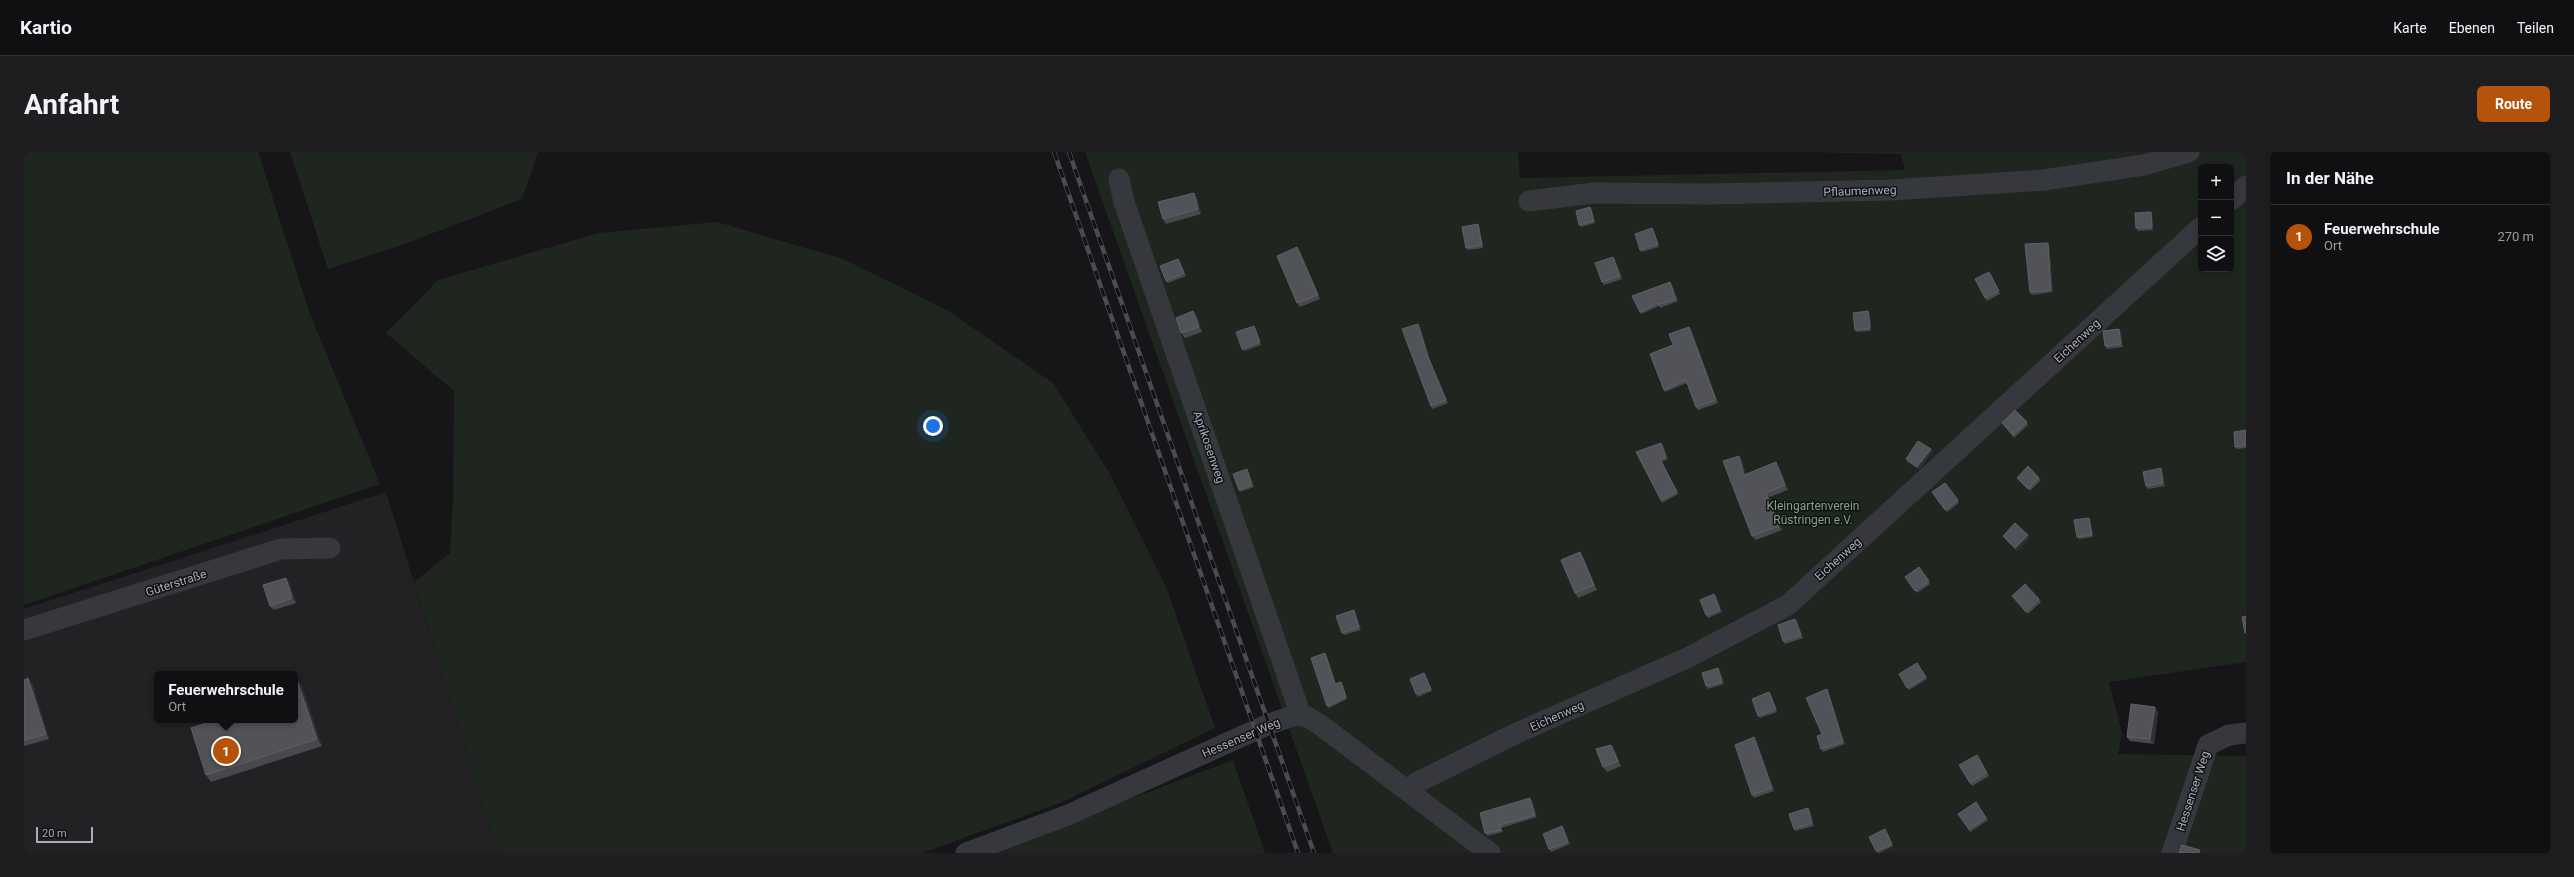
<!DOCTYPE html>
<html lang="de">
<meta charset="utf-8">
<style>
:root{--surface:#101012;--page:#1e1e20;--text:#f1f3f6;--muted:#9c9d9f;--line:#303032;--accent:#b45309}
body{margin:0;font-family:Roboto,sans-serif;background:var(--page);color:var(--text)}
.controls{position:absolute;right:12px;top:12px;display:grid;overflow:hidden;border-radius:6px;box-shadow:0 2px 6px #0003}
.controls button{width:36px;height:36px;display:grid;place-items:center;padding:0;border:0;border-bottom:1px solid var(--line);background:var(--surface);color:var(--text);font:20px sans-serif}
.scale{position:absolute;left:12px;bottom:10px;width:57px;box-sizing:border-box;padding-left:4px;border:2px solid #a8adb8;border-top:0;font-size:11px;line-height:14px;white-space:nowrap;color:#a8adb8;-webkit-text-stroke:3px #111113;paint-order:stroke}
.you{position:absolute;left:909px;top:274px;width:14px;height:14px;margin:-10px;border:3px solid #fff;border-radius:50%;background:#1a73e8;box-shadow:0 0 0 6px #1a73e833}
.badge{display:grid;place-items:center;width:26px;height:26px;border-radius:50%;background:var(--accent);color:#fff;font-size:13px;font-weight:700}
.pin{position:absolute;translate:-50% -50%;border:2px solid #fff;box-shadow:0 1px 4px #0006}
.popup{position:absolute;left:130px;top:519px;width:144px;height:52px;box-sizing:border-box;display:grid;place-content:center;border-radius:6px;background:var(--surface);filter:drop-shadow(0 1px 3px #0005);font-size:13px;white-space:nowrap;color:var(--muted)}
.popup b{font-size:15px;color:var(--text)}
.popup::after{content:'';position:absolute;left:50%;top:100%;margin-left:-8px;border:8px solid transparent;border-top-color:var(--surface)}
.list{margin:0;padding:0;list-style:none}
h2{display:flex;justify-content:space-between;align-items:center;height:52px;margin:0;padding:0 16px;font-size:17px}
h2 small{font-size:13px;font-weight:400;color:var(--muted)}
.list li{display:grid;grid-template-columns:26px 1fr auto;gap:12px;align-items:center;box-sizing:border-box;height:64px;padding:0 16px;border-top:1px solid var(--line)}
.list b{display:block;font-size:15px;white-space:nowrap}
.list p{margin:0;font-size:13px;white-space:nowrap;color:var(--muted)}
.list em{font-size:13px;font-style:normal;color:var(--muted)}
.icon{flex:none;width:22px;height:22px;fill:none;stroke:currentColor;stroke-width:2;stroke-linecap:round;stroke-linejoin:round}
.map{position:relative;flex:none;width:2222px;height:701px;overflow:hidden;border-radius:6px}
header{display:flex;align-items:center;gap:24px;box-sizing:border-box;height:56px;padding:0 20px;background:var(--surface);border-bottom:1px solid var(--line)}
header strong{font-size:19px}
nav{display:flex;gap:22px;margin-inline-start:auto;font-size:14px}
.intro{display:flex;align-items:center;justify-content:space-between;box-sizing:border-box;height:96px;padding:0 24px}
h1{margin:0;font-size:28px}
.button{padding:10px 18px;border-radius:6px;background:var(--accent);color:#fff;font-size:14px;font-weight:700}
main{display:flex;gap:24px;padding:0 24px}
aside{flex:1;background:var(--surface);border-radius:6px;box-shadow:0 2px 6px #0003}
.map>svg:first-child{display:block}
.built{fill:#222225;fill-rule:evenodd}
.green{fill:#1e261f;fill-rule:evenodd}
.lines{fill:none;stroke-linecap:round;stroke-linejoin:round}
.minor{stroke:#37383d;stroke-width:21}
.rail-casing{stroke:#4a4c52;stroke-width:4.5}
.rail{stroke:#111113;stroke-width:3;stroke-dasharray:9;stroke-linecap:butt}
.wall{fill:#47494d}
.shaded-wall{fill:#2f3033}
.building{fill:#525359;stroke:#5f6168}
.labels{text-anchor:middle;stroke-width:3;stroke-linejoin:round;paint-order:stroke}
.street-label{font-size:12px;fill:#a8adb8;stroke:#111113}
.park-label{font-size:12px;fill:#7fa381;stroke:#111113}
</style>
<header>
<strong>Kartio</strong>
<nav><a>Karte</a><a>Ebenen</a><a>Teilen</a></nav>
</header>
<div class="intro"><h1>Anfahrt</h1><a class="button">Route</a></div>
<main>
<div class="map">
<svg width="2222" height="701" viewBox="0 0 2222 701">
<rect width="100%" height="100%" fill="#161618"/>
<!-- built -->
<path class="built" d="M362,340L474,701H0V457ZM133,522H271V568H133Z"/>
<!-- green -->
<path class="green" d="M0,0H234L286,162L356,332L0,453Z
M266,0H514L498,47L378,93L304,117Z
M1061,0H1494L1496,26L1881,18L1877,2L1780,0H2222V510L2085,530L2098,581L2094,602L2222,604V701H1309ZM2177,15H2207V117H2177Z
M693,70L819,107L923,158L1029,231L1086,322L1143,437L1191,576L1036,651L898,701H474L390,430L426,401L429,347L430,239L362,181L414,128L575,81Z
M1209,608L1241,701H963Z"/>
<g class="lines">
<!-- minor -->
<path class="minor" d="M1095,27L1100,50L1273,552L1272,563
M2207,48L2222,34
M1505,49L1570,41L1685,42L1867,38L2020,28L2120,13L2165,0
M0,478L257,397L306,396
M1385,639L1392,631L1495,580L1663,506L1764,453L2177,75
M942,701L1044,663L1245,572L1272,563L1283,565L1295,572L1466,701
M2148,701L2184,593L2205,583L2222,581"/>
<!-- rail casing -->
<g class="rail-casing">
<path id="rail" d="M1030,0L1274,701
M1045,0L1290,701"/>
</g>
<!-- rail -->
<use href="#rail" class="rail"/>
</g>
<!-- wall -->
<path class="wall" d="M1170,41L1173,46L1177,62L1142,72L1139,67Z
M1566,55L1568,57L1571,71L1557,75L1555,73Z
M2127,60L2128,62L2129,78L2114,79L2112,76Z
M1454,72L1455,74L1459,96L1444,98L1442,96Z
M1628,76L1630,79L1635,95L1618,100L1616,98Z
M2024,91L2025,93L2029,140L2008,143L2006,140Z
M1276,99L1296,147L1276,155L1273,151Z
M1589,105L1591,107L1598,127L1580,133L1578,130Z
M1154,107L1156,109L1162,124L1144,131L1142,129Z
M1967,122L1976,142L1963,149L1961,146Z
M1646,130L1648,133L1654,149L1636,156L1635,154L1617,162L1616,160Z
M1169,159L1173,164L1178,180L1161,186L1157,181Z
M1844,159L1846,162L1847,179L1833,180L1831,178Z
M1396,175L1406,208L1424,251L1408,257L1407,254Z
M1665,175L1667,177L1694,251L1674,258L1672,255L1663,231L1641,240L1640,238L1649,193Z
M1231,176L1237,193L1220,199L1218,197Z
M2097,179L2099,195L2083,197L2081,194Z
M2003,270L2004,273L1990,286L1978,271Z
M2222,278V296L2213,297L2211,295Z
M1639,293L1644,307L1638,310L1654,342L1638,351L1612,300Z
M1907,297L1908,300L1895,317L1884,310L1882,307Z
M1715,304L1718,308L1722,322L1755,315L1764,338L1745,345L1758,378L1732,388L1728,384Z
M2137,316L2138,319L2141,334L2124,337L2122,334Z
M1224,319L1230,335L1216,340L1215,338Z
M1993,326H2015L2017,328L2006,339Z
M1921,331L1935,351L1923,360L1908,340Z
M2066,368L2069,385L2055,387L2053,385Z
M1979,384L2006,385L1993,399L1981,387Z
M1559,405L1573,438L1554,446L1551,441Z
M1895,415L1906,432L1893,441L1881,425Z
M265,430L272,451L250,458L246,454Z
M1690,442L1692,444L1698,460L1684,466L1682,463Z
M1988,444L2015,447L2017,450L2004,462Z
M1331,461L1337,478L1320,483L1318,481Z
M1773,469L1779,486L1761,492L1759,489Z
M1301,501L1303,504L1312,532L1319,533L1323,547L1305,556L1303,554Z
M1893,511L1903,527L1885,538L1875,522Z
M1696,518L1700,532L1684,537L1682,534Z
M1400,521L1402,524L1408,539L1394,545L1392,542Z
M0,528L8,531L25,587L0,594Z
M277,532L298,594L187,630L182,623L271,568Z
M1745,540L1747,543L1753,560L1736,566L1734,564Z
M1804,540L1821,592L1799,600L1797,597L1798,582Z
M2131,555L2134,560L2130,592L2106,589L2103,585Z
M1730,585L1732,588L1750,639L1730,646L1728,643Z
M1590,597L1597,614L1583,620L1579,615Z
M1953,603L1965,624L1948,634L1946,631Z
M1508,649L1513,665L1477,676L1479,680L1463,684L1461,681Z
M1952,650L1964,668L1946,680L1934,662Z
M1784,656L1786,659L1790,674L1771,679L1770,677Z
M1538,674L1540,677L1546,692L1527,700L1525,697Z
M1862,680L1869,694L1855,701H1854L1852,699Z"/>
<!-- shaded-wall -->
<path class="shaded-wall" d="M1170,41L1173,46L1177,62L1174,57Z
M1566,55L1568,57L1571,71L1570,69Z
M2127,60L2128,62L2129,78L2128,75Z
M1454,72L1455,74L1459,96L1458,93Z
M1628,76L1630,79L1635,95L1634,92Z
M2024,91L2025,93L2029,140L2027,138Z
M1273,95L1276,99L1296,147L1294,143Z
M1589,105L1591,107L1598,127L1596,124Z
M1154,107L1156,109L1162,124L1160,121Z
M1646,130L1648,133L1654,149L1652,147Z
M1169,159L1173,164L1178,180L1175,175Z
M1844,159L1846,162L1847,179L1846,176Z
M1394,172L1396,175L1406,208L1424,251L1422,248L1404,205Z
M1665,175L1667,177L1694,251L1692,248Z
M2095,177L2097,179L2099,195L2097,192Z
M1637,291L1639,293L1644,307L1642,305Z
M1907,297L1908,300L1895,317L1893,315Z
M1715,304L1718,308L1724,327L1720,323Z
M1752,310L1755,315L1764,338L1761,333Z
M2137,316L2138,319L2141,334L2139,331Z
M1223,317L1224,319L1230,335L1228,333Z
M1742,341L1745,345L1758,378L1755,374Z
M2065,366L2066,368L2069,385L2068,383Z
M2004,383L2006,385L1993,399L1991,396Z
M1556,400L1559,405L1573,438L1570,433Z
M262,426L265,430L272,451L268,446Z
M1690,442L1692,444L1698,460L1696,458Z
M1330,458L1331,461L1337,478L1335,475Z
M1771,467L1773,469L1779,486L1777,483Z
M1301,501L1303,504L1313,535L1311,532Z
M1694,516L1696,518L1700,532L1698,530Z
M1400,521L1402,524L1408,539L1407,537Z
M272,525L277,532L298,594L293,587Z
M4,526L8,531L25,587L22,582Z
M1317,530L1319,533L1323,547L1322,545Z
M1803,537L1804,540L1821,592L1819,590Z
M2131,555L2134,560L2130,592L2126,587Z
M1730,585L1732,588L1750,639L1748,636Z
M1587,593L1590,597L1597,614L1594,609Z
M1506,646L1508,649L1513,665L1511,663Z
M1784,656L1786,659L1790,674L1788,671Z
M1538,674L1540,677L1546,692L1544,690Z"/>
<!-- building -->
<path class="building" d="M1170,41L1174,57L1139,67L1134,50Z
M1566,55L1570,69L1555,73L1552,59Z
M2127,60L2128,75L2112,76L2111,61Z
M1454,72L1458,93L1442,96L1438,75Z
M1628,76L1634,92L1616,98L1611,82Z
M2024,91L2027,138L2006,140L2001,92Z
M1273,95L1294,143L1273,151L1253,104Z
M1589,105L1596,124L1578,130L1571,111Z
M1154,107L1160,121L1142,129L1136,114Z
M1965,120L1975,139L1961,146L1951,127Z
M1646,130L1652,147L1634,153V151L1616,160L1608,144Z
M1169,159L1175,175L1157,181L1152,166Z
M1844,159L1846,176L1831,178L1829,161Z
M1394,172L1404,205L1422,248L1407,254L1378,177Z
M1230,174L1236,190L1218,197L1212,180Z
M1665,175L1692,248L1672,255L1662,228L1640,238L1626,202L1649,193L1645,182Z
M2095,177L2097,192L2081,194L2079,179Z
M1991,258L2003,270L1989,283L1978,271Z
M2222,278V293L2211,295L2210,280Z
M1894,289L1907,297L1893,315L1882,307Z
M1637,291L1642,305L1636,307L1653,340L1637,348L1612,300Z
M1715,304L1720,323L1752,310L1761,333L1742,341L1755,374L1728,384L1699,309Z
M2004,314L2015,326L2004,337L1993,326Z
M2137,316L2139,331L2122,334L2119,320Z
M1223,317L1228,333L1215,338L1209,322Z
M1921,331L1934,348L1921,358L1908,340Z
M2065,366L2068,383L2053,385L2050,368Z
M1991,371L2004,383L1991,396L1979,384Z
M1556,400L1570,433L1551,441L1537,408Z
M1895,415L1905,429L1891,439L1881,425Z
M262,426L268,446L246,454L239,433Z
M2001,432L2015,447L2002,460L1988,444Z
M1690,442L1696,458L1682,463L1676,448Z
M1330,458L1335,475L1318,481L1312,464Z
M2222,464V481H2221L2218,465Z
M1771,467L1777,483L1759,489L1754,473Z
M1301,501L1311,532L1317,530L1322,545L1303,554L1287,506Z
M1893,511L1902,525L1883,536L1875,522Z
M1694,516L1698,530L1682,534L1678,521Z
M1400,521L1407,537L1392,542L1386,527Z
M271,525H272L293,587L182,623L167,576L191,568H271Z
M4,526L22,582L0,588V528Z
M1803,537L1819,590L1797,597L1793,584L1798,582L1782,546Z
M1745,540L1752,557L1734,564L1728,547Z
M2107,552L2131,555L2126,587L2103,585Z
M1730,585L1748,636L1728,643L1711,593Z
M1587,593L1594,609L1579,615L1572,597Z
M1953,603L1963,621L1946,631L1935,613Z
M1506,646L1511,663L1475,673L1477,678L1461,681L1456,661Z
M1952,650L1962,666L1945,677L1934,662Z
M1784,656L1788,671L1770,677L1765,662Z
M1538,674L1544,690L1525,697L1519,682Z
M1861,677L1868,692L1852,699L1845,685Z
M2158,693L2176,698L2175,701H2155Z"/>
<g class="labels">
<!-- street labels -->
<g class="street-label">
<text transform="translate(1836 39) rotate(-2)" y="4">Pflaumenweg</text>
<text transform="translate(2053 189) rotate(-43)" y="4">Eichenweg</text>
<text transform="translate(1185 295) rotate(71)" y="4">Aprikosenweg</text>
<text transform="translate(1814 407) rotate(-42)" y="4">Eichenweg</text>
<text transform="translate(152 431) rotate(-18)" y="4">Güterstraße</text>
<text transform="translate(1533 564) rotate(-24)" y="4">Eichenweg</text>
<text transform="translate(1217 586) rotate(-23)" y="4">Hessenser Weg</text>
<text transform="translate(2169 639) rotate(-72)" y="4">Hessenser Weg</text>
</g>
<!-- park labels -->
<g class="park-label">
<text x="1789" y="358">Kleingartenverein<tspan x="1789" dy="14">Rüstringen e.V.</tspan></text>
</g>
</g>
</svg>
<div class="controls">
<button>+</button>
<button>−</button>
<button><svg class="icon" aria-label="layers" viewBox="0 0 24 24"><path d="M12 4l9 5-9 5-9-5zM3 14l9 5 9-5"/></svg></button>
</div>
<div class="scale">20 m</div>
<div class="you"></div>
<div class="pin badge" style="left:202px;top:599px">1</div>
<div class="popup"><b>Feuerwehrschule</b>Ort</div>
</div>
<aside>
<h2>In der Nähe<small></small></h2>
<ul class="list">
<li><span class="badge">1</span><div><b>Feuerwehrschule</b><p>Ort</p></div><em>270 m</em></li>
</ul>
</aside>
</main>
